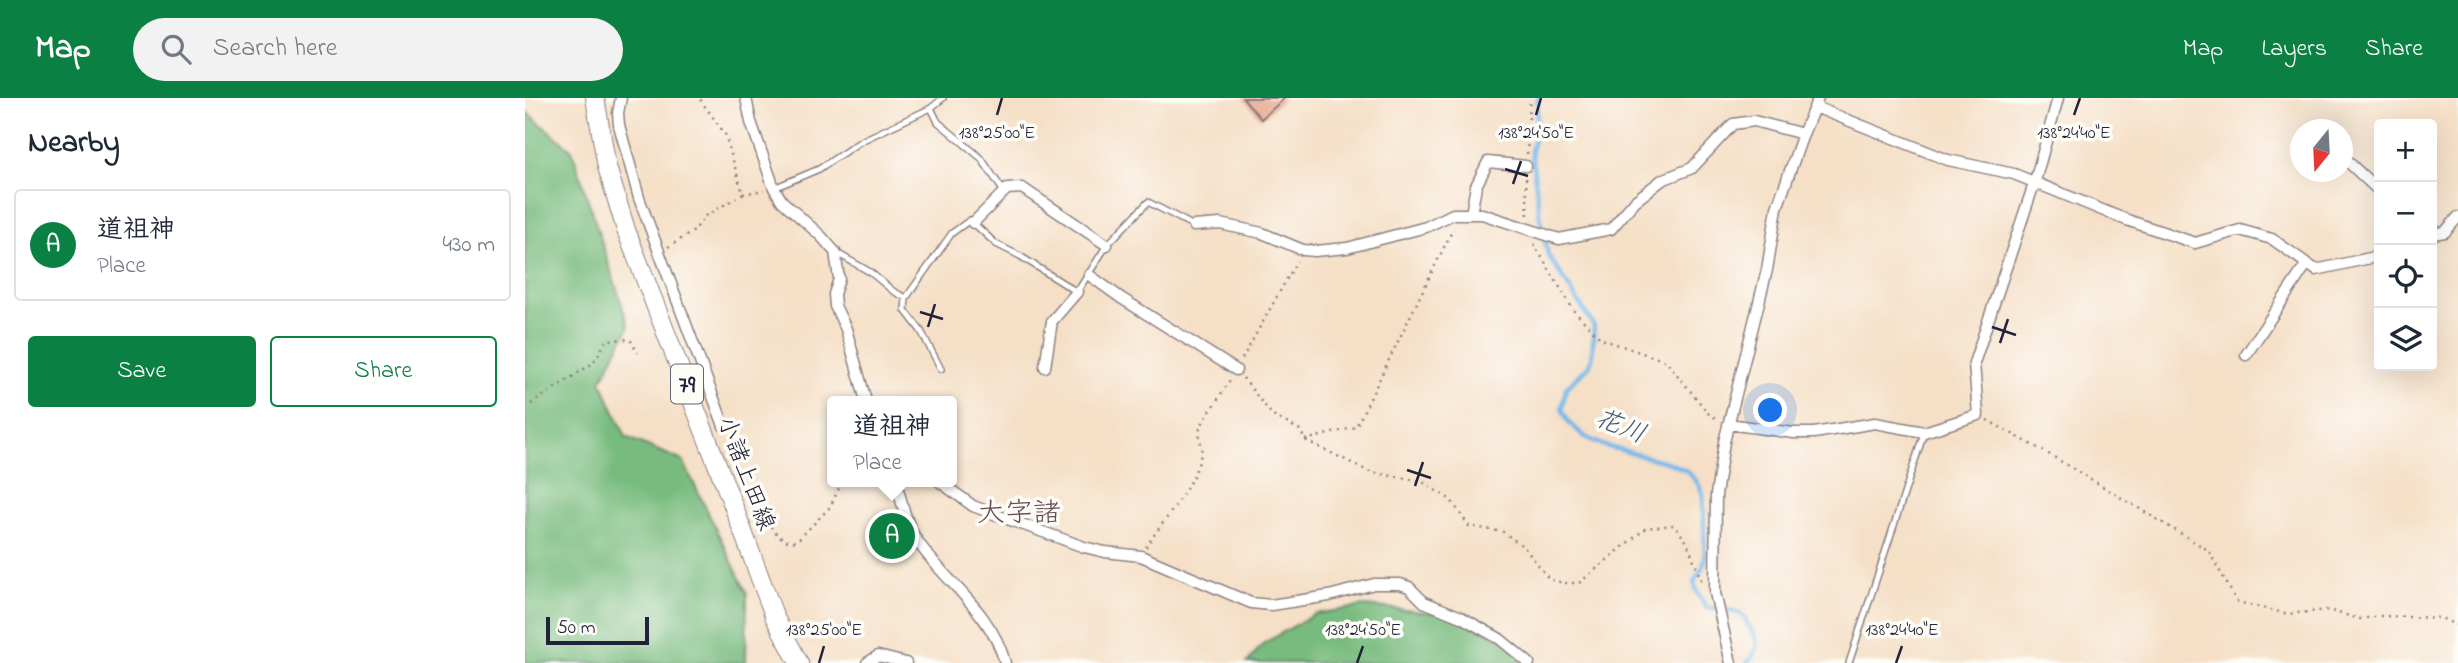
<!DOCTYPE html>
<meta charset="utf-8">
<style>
:root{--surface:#fff;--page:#f2f2f3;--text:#1f2937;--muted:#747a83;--line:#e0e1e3;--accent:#0b8043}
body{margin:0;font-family:"Indie Flower","Klee One",sans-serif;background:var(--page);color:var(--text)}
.controls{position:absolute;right:21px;top:21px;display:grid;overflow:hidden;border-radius:7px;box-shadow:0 7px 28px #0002}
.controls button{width:63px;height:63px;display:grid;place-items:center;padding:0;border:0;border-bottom:2px solid var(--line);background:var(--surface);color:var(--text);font:35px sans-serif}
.compass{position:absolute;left:1765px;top:21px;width:63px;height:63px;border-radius:50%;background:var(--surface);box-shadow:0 7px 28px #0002;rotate:198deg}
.scale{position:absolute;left:21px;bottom:18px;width:103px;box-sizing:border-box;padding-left:7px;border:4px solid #22223b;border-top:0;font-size:19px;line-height:24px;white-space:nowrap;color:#22223b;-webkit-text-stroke:5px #fdfcf7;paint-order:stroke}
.you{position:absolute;left:1246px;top:313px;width:24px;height:24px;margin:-18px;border:5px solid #fff;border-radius:50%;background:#1a73e8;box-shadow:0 0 0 10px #1a73e833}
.badge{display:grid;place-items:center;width:46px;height:46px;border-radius:50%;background:var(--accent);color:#fff;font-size:23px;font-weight:700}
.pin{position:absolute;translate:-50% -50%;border:4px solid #fff;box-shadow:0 2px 7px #0006}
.popup{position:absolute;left:302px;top:298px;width:130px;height:91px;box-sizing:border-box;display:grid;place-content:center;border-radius:7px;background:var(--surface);filter:drop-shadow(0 2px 5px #0005);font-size:23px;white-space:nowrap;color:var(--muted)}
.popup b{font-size:26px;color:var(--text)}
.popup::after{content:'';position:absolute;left:50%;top:100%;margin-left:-14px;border:14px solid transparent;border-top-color:var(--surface)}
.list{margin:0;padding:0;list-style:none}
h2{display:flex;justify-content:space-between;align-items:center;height:91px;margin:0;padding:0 28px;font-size:30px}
h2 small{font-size:23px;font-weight:400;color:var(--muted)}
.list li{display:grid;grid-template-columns:46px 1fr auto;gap:21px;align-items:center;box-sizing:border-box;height:112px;margin:0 14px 14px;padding:0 14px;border:2px solid var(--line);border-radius:7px}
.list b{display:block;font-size:26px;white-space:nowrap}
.list p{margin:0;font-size:23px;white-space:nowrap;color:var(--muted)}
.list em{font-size:23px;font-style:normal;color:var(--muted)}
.actions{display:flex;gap:14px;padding:21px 28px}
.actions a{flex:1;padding:16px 0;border:2px solid var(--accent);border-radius:7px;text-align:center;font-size:24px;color:var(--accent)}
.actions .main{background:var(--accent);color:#fff}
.icon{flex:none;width:38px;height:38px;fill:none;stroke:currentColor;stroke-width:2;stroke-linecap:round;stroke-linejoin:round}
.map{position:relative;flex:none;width:1933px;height:565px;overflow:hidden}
header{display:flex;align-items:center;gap:42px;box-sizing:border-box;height:98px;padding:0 35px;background:var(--accent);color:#fff}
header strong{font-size:33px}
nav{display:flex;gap:38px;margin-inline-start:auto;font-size:24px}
.search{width:490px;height:63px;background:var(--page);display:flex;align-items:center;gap:18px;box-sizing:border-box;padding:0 24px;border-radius:38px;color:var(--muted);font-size:26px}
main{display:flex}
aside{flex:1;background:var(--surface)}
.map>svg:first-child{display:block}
.forest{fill:#78bb7e;stroke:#4d6e5c;stroke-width:2}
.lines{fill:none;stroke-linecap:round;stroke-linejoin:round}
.stream{stroke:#73b7e9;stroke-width:4.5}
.building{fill:#e49e82}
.lane-casing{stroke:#8c8080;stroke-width:8}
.street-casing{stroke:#8c8080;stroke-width:13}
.primary-casing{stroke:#8c8080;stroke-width:20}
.path{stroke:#8c8080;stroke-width:2.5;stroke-dasharray:2 5;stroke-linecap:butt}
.lane{stroke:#fff;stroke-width:5}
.street{stroke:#fff;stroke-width:10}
.primary{stroke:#fff;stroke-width:18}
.ticks{fill:none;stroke:#22223b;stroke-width:2.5}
.labels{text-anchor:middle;stroke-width:7;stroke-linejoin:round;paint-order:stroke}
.shield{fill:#fdfcf7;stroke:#646373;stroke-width:2}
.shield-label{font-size:23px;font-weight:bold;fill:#22223b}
.street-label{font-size:24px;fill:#22223b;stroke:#fdfcf7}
.water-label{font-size:26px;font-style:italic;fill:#3e5678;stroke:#fdfcf7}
.quarter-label{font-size:28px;fill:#664d54;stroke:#fdfcf7}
.ticks-label{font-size:18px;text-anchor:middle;fill:#22223b;stroke:#fdfcf7;stroke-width:7;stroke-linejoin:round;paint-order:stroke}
</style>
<header>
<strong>Map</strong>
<div class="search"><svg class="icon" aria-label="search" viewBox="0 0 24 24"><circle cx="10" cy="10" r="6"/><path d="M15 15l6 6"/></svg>Search here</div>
<nav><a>Map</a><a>Layers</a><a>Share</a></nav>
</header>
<main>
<aside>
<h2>Nearby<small></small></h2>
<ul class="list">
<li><span class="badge">A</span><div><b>道祖神</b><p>Place</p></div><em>430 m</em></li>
</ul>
<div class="actions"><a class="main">Save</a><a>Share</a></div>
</aside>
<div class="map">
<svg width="1933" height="565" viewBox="0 0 1933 565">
<rect width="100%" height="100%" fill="#fdfcf7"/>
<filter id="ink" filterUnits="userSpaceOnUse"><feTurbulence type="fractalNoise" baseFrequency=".0143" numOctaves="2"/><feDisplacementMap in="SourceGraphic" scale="14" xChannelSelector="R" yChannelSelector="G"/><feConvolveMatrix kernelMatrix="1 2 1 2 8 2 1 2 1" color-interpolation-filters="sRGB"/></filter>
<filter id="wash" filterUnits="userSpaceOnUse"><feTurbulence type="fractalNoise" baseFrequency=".00686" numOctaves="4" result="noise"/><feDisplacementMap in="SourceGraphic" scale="28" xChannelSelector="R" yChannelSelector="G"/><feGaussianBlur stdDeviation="1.57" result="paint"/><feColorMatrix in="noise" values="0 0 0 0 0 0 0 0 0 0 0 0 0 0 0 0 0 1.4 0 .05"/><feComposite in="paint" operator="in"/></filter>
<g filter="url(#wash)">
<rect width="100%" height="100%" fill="#f5dfc6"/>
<!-- forest -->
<path class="forest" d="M0,13L47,52L104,229L76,283L101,339L158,363L222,495L221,565H0Z
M840,508L920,516L991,546L1007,565H722L739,545L790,516Z"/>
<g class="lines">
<!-- stream -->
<path class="stream" d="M1013,0L1011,33L1006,53L1016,126L1023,157L1069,228L1067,261L1064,268L1041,290L1037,311L1045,326L1062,340L1080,348L1145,365L1162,373L1172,384L1178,396L1180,459L1178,469L1169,484L1172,494L1181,509C1191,511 1212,511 1220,519C1221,521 1221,523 1222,525C1233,543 1237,547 1222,565"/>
</g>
<g id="blocks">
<!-- building -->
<path class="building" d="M718,0H760L736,21Z"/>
</g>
</g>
<g filter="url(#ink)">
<use href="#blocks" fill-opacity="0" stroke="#8c8080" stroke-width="2"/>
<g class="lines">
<!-- lane casing -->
<g class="lane-casing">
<path id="lane" d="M406,10L413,24L456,60L479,94
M249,90L294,71L336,43L406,10L418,0
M310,154L345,174L368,193L381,200L427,135L445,122L471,146L495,158L552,194L582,147L623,104L669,128
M381,200L380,212L396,233L416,271
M1324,565L1399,335"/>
</g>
<!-- street casing -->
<g class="street-casing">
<path id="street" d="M96,0L93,15L94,27L114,100L199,328
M221,0L226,24L249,90L257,103L296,138L310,154L314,181L309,196L310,208L321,231L341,303
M1290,9L1423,62L1489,76L1599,121L1670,145L1715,132L1747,141L1791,172L1854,158
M1819,60L1854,93
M946,116L951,88L963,64L1001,68
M448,125L482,91L497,90L582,147
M669,128L695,126L737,135L778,152L790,153L822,150L901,129L928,116H957L1034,141L1086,131L1110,103L1137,82L1167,70L1208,26L1229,23L1278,36
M1907,136L1920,134L1933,119
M564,177L596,200L711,272
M1721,257L1781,167
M520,269L527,223L552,194
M1203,326L1269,335H1289L1350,325L1399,334L1453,317L1449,265L1510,83L1533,0
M371,384C377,404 381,427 393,444C422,486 467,514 480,565
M415,384L448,408L469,416L559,449L580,454L616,458L726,505L746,507L804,498L849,486H875L884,489L899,504L936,519L975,541L1004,565
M342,565L353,558L381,565
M1206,565L1190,495L1191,397L1199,344L1242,172L1252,110L1278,36L1293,0"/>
</g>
<!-- primary casing -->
<g class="primary-casing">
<path id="primary" d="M70,0L82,69L101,132L208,407L250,520L274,565"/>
</g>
<!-- path -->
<path class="path" d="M1002,56L1005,0
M1001,80L1003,119
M218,96L239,92
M1009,146L1049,213L1076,241L1141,263L1184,316L1194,322
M143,149L169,133L180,118L218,96L200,36L174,0
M717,261L772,163
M718,280L748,318L775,332L780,342L845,374L896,383L926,402L944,428L978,434L999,449L1024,481L1038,485H1054L1121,430L1149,427L1162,444L1178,487
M0,310L68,265L82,242L105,241L113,255
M1462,322L1522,355L1683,452L1712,504L1763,516L1803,512L1835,521L1856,518L1916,520L1933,528
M780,342L831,329L928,131
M226,409C244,415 249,448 272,443L305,409L317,384
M621,449C640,420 668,390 676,356C678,346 673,338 675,329L705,282"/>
<!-- lane -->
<use href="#lane" class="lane"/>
<!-- street -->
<use href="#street" class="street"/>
<!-- primary -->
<use href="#primary" class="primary"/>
</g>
</g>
<!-- ticks -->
<path class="ticks" d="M472,17L477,0M1011,17L1016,0M1549,17L1555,0M980,71L1003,78M988,86L996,63M395,214L418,221M403,229L410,206M1467,229L1491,237M1475,245L1483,221M882,372L906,380M890,388L898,364M294,565L299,548M832,565L838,548M1371,565L1377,548"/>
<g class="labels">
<!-- shield labels -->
<rect class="shield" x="146" y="266.5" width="32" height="39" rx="5"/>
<g class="shield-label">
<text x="162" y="294">79</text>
</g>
<!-- street labels -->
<g class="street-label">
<text transform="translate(222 375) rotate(69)" y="8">小諸上田線</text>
</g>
<!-- water labels -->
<g class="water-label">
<text transform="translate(1096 327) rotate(22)" y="9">花川</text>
</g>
<!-- quarter labels -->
<g class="quarter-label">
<text x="494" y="423">大字諸</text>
</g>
</g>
<g class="ticks-label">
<text x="472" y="40">138°25'00"E</text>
<text x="1011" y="40">138°24'50"E</text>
<text x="1549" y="40">138°24'40"E</text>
<text x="299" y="537">138°25'00"E</text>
<text x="838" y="537">138°24'50"E</text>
<text x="1377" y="537">138°24'40"E</text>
</g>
</svg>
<div class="controls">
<button>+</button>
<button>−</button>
<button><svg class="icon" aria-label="locate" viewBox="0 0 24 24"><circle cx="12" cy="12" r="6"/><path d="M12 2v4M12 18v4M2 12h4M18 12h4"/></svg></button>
<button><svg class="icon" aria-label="layers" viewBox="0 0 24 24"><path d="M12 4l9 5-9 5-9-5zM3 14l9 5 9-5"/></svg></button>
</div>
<svg class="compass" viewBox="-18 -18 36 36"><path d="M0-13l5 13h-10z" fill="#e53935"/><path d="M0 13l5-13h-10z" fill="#747a83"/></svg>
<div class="scale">50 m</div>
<div class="you"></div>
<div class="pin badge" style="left:367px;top:438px">A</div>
<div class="popup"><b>道祖神</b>Place</div>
</div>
</main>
